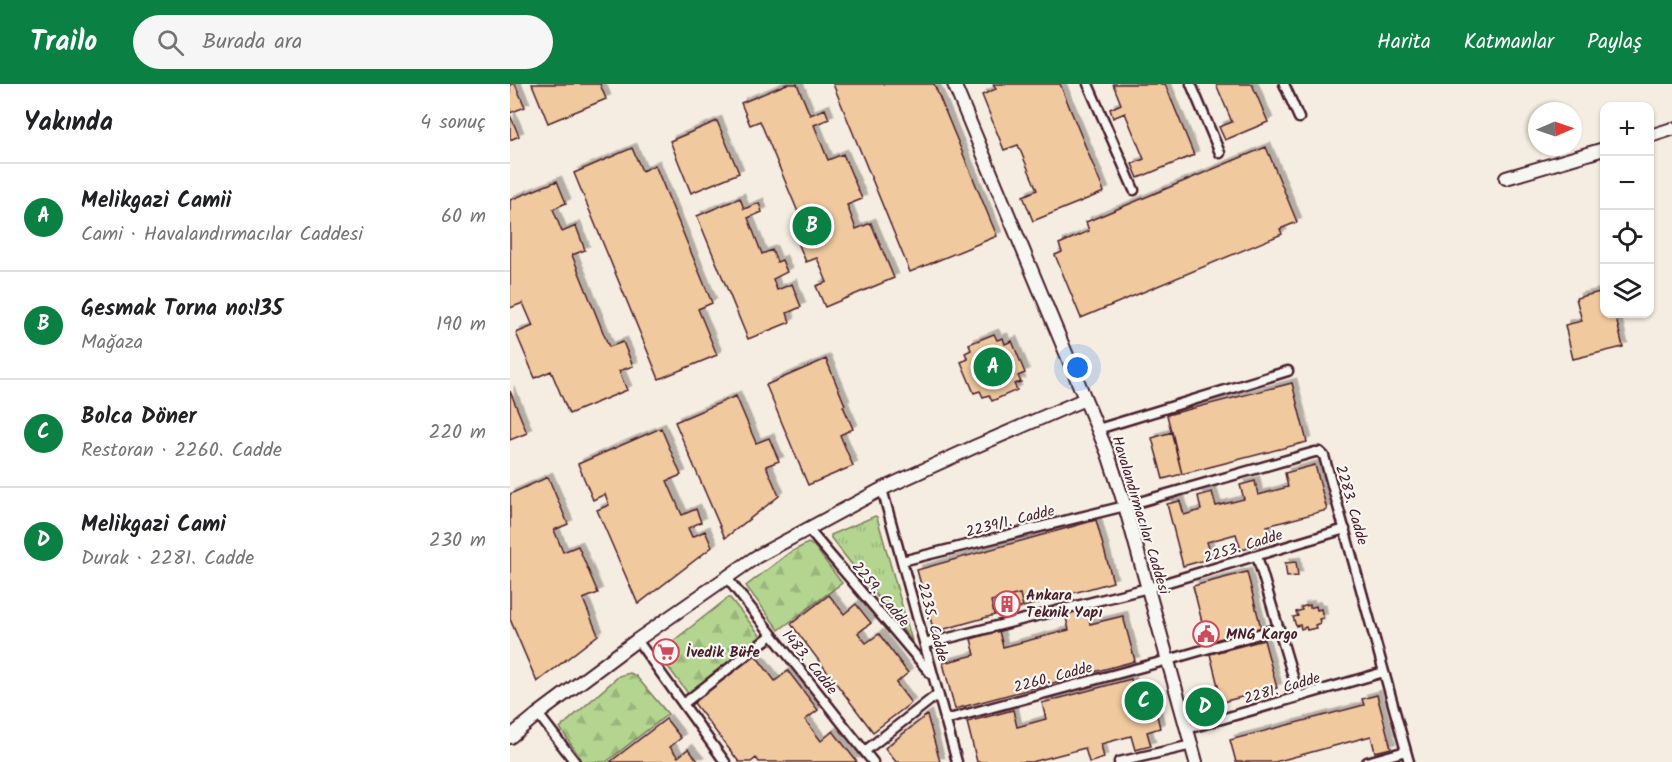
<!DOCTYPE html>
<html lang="tr">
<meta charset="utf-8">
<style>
:root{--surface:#fff;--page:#f6f6f6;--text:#202124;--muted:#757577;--line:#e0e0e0;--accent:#0b8043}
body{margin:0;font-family:Kalam,sans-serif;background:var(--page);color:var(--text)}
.controls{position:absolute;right:18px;top:18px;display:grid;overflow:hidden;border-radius:12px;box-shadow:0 2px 4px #0004}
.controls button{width:54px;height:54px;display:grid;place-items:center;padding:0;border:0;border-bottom:2px solid var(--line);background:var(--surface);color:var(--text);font:30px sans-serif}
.compass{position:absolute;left:1018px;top:18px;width:54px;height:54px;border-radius:50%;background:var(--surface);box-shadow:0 2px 4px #0004;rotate:88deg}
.you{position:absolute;left:568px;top:284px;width:21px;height:21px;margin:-15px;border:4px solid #fff;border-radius:50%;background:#1a73e8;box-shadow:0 0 0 9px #1a73e833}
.badge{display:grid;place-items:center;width:39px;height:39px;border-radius:50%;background:var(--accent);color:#fff;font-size:20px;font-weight:700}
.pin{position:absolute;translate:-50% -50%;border:3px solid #fff;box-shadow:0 2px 6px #0006}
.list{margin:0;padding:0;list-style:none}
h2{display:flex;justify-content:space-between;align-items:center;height:78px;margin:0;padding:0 24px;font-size:26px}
h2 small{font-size:20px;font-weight:400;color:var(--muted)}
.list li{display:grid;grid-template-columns:39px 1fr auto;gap:18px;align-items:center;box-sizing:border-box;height:108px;padding:0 24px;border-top:2px solid var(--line)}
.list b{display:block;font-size:22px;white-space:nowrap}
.list p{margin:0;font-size:20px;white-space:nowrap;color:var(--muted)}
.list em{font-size:20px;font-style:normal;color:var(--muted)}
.icon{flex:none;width:33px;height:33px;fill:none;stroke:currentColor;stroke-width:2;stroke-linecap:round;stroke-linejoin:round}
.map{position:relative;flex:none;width:1162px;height:678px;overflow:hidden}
header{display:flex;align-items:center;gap:36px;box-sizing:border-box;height:84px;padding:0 30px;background:var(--accent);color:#fff}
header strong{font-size:28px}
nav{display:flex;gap:33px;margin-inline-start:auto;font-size:21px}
.search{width:420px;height:54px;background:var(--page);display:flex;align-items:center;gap:15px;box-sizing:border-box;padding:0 21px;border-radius:33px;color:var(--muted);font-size:22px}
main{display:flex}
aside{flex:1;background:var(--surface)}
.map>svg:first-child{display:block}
.grass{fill:url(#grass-tufts);stroke:#7e7a5d;stroke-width:1.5}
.forest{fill:url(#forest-firs);stroke:#7e7a5d;stroke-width:1.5}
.building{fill:#f0c99f;stroke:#4a1f2b;stroke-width:1.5;filter:url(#shadow)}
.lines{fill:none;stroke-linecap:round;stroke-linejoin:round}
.street-casing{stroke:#4a1f2b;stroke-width:13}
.secondary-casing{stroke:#4a1f2b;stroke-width:16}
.street{stroke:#f6f6f2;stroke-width:8}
.secondary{stroke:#f6f6f2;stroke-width:12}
.labels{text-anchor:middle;stroke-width:4.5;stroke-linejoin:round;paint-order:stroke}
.street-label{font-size:15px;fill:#4a1f2b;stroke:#f6f6f2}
.poi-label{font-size:15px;font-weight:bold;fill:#4a1f2b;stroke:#f6f6f2;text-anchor:start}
</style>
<header>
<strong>Trailo</strong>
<div class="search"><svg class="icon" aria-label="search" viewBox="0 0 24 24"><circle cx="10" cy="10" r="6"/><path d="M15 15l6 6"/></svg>Burada ara</div>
<nav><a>Harita</a><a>Katmanlar</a><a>Paylaş</a></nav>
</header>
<main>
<aside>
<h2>Yakında<small>4 sonuç</small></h2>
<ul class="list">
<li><span class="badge">A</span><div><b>Melikgazi Camii</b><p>Cami · Havalandırmacılar Caddesi</p></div><em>60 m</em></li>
<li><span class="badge">B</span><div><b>Gesmak Torna no:135</b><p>Mağaza</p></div><em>190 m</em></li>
<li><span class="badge">C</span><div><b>Bolca Döner</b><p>Restoran · 2260. Cadde</p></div><em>220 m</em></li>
<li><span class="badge">D</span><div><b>Melikgazi Cami</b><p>Durak · 2281. Cadde</p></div><em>230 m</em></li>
</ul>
</aside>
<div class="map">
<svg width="1162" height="678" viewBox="0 0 1162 678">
<defs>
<pattern id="grass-tufts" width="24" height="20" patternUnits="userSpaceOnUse" patternTransform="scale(1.5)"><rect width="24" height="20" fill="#b3d58f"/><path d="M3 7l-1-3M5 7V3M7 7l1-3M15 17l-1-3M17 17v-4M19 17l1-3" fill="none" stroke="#9bb67c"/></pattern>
<pattern id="forest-firs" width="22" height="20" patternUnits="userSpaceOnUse" patternTransform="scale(1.5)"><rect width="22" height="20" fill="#b3d58f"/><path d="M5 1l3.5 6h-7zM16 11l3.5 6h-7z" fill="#9bb67c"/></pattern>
<filter id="shadow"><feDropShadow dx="4.5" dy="-4.5" stdDeviation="0" flood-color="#0004"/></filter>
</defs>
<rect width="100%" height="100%" fill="#f5ede1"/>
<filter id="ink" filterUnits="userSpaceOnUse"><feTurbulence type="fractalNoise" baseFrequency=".0167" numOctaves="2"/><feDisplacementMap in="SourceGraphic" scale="12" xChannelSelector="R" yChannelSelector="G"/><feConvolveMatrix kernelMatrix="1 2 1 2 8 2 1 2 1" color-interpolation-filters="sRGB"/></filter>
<g filter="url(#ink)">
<!-- grass -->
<path class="grass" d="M365,432L367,433L402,557L321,454V451Z"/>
<!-- forest -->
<path class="forest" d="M298,459L304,462L332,499L269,546L236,502L279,469Z
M218,514H220L254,556L180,612L149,571V568Z
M120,589L126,592L158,630L96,678H73L50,644L109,592Z"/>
<!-- building -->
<path class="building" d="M0,0H5L15,23L0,29Z
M22,0H90L96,15L38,39Z
M277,0H287L300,31L315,25L319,35L304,41L318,76L333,70L352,115L337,121L346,145L361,139L384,194L315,223L306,202L317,198L307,174L296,178L287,156L298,152L250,37L240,41L231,19Z
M323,0H424L487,152L400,188Z
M483,0H550L594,108L523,137L513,112L527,106L508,61L494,66L472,11L486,5Z
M603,0H655L684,71L628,94L622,80L634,75L615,29L603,34L600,25L611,20Z
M706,0H742L758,38L715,56L709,43L722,38Z
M0,31L9,52L0,56Z
M207,37L229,89L181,109L160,57Z
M756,63L787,138L770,145L772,150L571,234L545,171L552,168L549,160L579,147L576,138Z
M122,64L132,87L145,81L202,219L188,225L207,271L149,295L64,89Z
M47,97L56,119L43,125L52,148L66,142L75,166L62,171L99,263L113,258L123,282L109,287L117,306L59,330L41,287L25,294L6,249L23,242L13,219L0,224V116Z
M230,114L234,125L249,119L252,128L238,134L252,170L262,166L267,178L272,176L277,188L263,195L267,206L282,200L291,223L277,229L280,238L238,255L187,132Z
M1094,207V230H1105L1113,263L1063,275L1055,241L1072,237L1066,214Z
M484,250L487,256L493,254L495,260L502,257L515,289L508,292L511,298L504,300L507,306L482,317L479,311L473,313L470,307L464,309L451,278L458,275L455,269L461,266L459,260Z
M316,275L335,321L333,322L343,345L330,351L343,382L298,401L256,301Z
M782,299L797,358L672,390L657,331Z
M0,307L17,349L0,356Z
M226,312L246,359L259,354L269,377L256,382L269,412L215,454L165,338Z
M151,344L171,391L157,397L172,431L186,425L191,438L178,444L182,453L195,447L202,463L128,520L87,426L99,421L95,410L83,416L68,380Z
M662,348L672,390L653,395L642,354Z
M805,381L817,426L757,442L762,458L731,466L726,450L697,458L702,474L673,482L657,420L670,417L674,431L691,426L688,412L702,408L706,422L734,415L730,401L745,397L748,411L778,403L775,389Z
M38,393L58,440L44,446L53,468L68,462L88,509L73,515L88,551L27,598L0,535V410Z
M586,436L603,498L424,548L407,486Z
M786,478L788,492L777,493L775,479Z
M737,488L751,544L697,558L683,502Z
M510,510L513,523L484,530L481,517Z
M319,511L334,530L346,520L361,539L348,549L356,559L369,550L398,589L386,599L401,619L363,648L281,540Z
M800,521V524L806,522L807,526L811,525L813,534L809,535L810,539L805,541L806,544L797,546L796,543L791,545L790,541L786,542L783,533L788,532L786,528L792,526L791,523Z
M576,524L580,540L613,532L625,577L445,625L433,579L465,571L461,555L489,547L493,563L559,546L555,530Z
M754,556L767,604L712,618L700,570Z
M159,563L166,571L157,578L151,570Z
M243,568L265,597L278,587L308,626L295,636L311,657L323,647L347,678H249L246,674L241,678H229L181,615Z
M621,595L625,612L641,607L650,644L637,648L641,662L625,666L621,652L591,660L594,674L581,678H579L575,664L522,678H467L457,638L503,626L507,643L536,635L532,619Z
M867,611L881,664L865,668L861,652L765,678H726L720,656L854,621L852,615Z
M417,631L430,678H386L375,664Z
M156,635L171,654L160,663L168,673L178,665L189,678H100Z"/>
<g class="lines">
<!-- street casing -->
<g class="street-casing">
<path id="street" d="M578,0L624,106
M681,0L710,69
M774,0L789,34
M588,345L778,287
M372,405L447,678
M298,445L422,591
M747,472L789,613
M392,477L615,422L805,368H810L814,372L899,678
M217,494L363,678
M127,556L215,678
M415,560L638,504L835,445
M173,620L262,551
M28,630L65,678
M435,636L658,576L769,544
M677,645L874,588
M355,667L428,610
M609,678L682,661
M857,678L896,667"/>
</g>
<!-- secondary casing -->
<g class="secondary-casing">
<path id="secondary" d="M444,0L598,370L615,422L686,678
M1140,52L1162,45
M996,94L1094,65
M0,653L28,630L127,556L246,473L372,405L464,363L575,315"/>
</g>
<!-- street -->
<use href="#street" class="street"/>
<!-- secondary -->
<use href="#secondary" class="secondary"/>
</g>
</g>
<!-- icons -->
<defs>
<g id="building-ring" transform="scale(1.35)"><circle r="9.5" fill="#f6f6f2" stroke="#d1495b" stroke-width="1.5"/><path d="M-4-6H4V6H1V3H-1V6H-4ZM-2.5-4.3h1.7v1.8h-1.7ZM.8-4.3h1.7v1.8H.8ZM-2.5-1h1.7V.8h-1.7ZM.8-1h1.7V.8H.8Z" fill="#d1495b"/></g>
<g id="civic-ring" transform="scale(1.35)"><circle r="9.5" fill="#f6f6f2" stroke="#d1495b" stroke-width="1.5"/><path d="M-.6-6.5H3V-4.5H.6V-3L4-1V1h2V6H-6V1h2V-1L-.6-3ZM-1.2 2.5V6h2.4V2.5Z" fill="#d1495b"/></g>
<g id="supermarket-ring" transform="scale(1.35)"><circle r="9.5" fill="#f6f6f2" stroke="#d1495b" stroke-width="1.5"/><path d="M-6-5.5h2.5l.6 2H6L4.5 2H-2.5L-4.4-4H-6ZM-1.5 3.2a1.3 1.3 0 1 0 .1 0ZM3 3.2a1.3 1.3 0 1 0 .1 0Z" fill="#d1495b"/></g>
</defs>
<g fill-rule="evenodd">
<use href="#building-ring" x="497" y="520"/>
<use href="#civic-ring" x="696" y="550"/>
<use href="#supermarket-ring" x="156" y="568"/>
</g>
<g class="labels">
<!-- street labels -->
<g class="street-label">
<text transform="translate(842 421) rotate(74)" y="5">2283. Cadde</text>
<text transform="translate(631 431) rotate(73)" y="5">Havalandırmacılar Caddesi</text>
<text transform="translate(500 437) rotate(-14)" y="5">2239/1. Cadde</text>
<text transform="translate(733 462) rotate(-17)" y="5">2253. Cadde</text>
<text transform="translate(371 510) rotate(50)" y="5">2259. Cadde</text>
<text transform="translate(423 538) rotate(75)" y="5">2235. Cadde</text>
<text transform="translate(300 578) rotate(51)" y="5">1483. Cadde</text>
<text transform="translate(543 593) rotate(-15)" y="5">2260. Cadde</text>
<text transform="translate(772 604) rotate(-16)" y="5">2281. Cadde</text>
</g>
<!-- poi labels -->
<g class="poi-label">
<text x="516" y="516">Ankara<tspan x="516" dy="17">Teknik Yapı</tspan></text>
<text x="716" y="555">MNG Kargo</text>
<text x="176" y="573">İvedik Büfe</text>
</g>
</g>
</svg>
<div class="controls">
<button>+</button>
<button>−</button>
<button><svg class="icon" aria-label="locate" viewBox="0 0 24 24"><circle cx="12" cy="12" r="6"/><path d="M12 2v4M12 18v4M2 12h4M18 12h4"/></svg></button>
<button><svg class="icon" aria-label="layers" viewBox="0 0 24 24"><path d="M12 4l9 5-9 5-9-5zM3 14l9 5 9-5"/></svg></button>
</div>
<svg class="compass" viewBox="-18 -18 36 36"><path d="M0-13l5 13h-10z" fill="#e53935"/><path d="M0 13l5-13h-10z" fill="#757577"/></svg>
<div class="you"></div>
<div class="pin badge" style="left:483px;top:283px">A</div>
<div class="pin badge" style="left:302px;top:142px">B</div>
<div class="pin badge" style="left:634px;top:617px">C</div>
<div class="pin badge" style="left:695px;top:623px">D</div>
</div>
</main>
